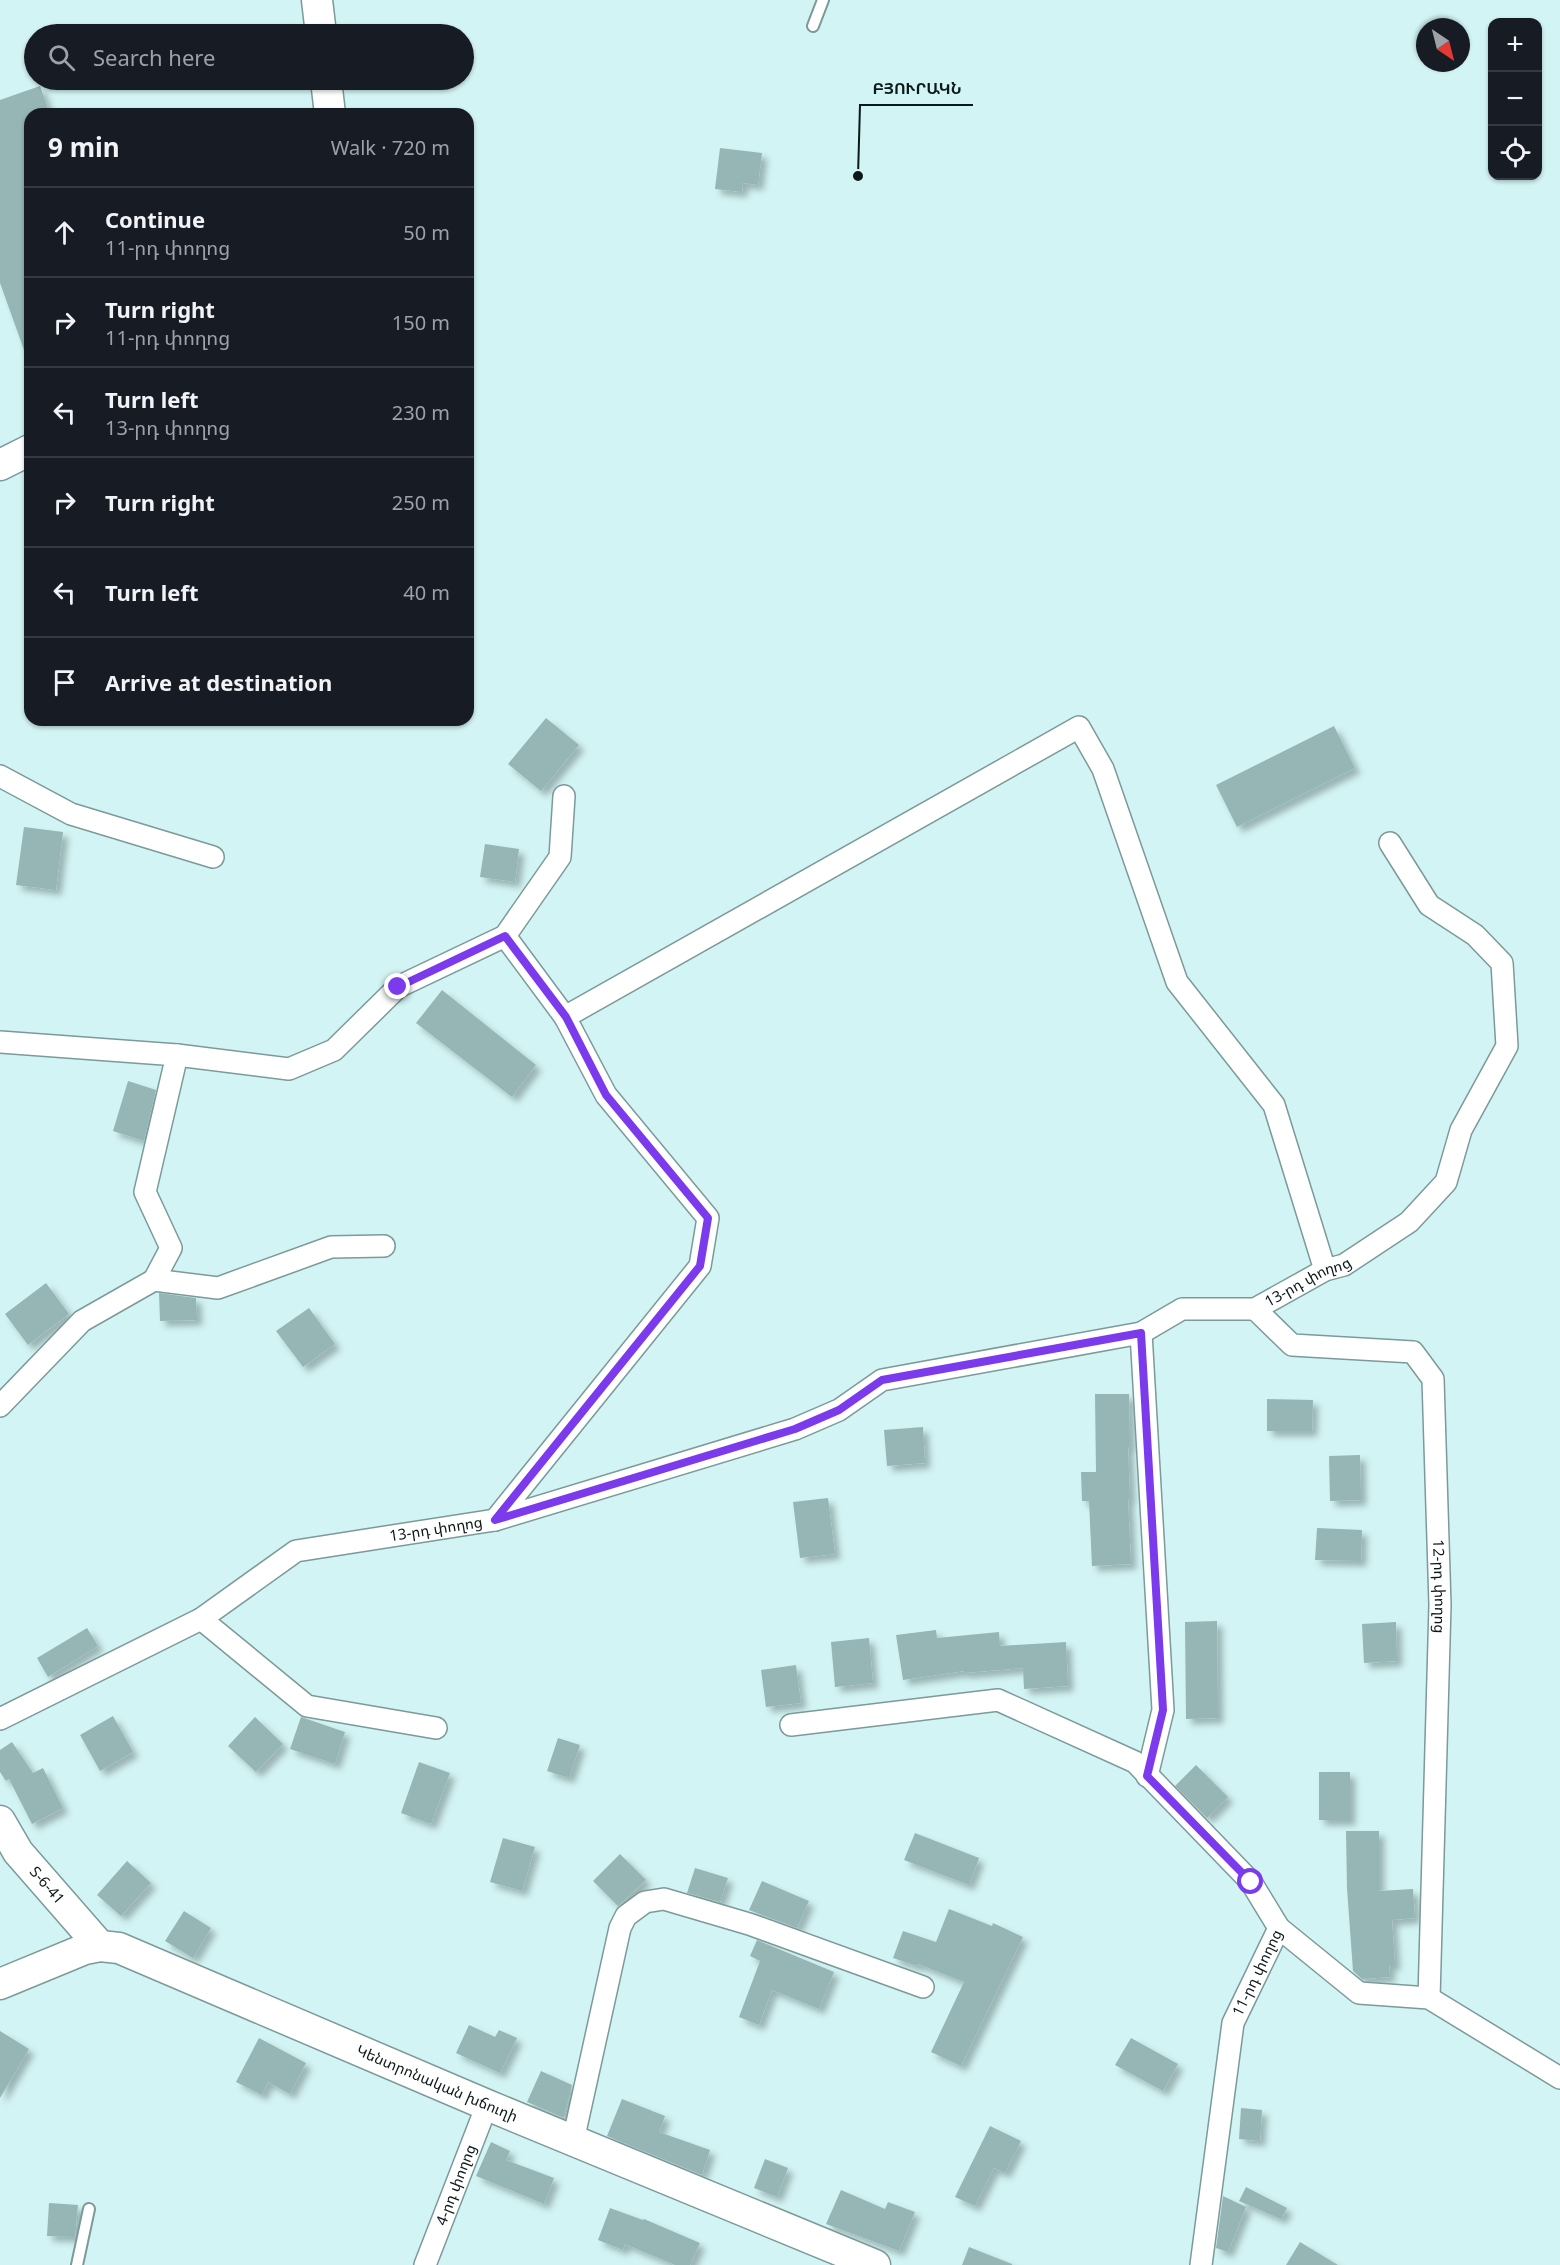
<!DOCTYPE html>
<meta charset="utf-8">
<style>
:root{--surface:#171b24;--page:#242831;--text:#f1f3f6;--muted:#9ea1a6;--line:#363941}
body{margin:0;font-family:"Noto Sans","Noto Sans Armenian",sans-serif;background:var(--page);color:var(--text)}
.controls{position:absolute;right:18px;top:18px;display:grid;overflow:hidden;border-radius:12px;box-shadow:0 2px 4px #0004}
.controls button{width:54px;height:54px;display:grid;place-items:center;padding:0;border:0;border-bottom:2px solid var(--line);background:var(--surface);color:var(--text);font:30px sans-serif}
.compass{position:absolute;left:1416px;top:18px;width:54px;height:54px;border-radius:50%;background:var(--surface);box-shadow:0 2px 4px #0004;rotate:145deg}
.stop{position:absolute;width:18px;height:18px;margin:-14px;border:4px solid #7c3aed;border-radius:50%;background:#fff}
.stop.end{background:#7c3aed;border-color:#fff;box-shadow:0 2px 6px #0008}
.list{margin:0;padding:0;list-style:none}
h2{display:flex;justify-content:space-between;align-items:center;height:78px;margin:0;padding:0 24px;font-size:26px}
h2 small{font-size:20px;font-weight:400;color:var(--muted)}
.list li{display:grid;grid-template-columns:39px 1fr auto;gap:18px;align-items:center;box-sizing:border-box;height:90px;padding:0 24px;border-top:2px solid var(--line)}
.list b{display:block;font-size:22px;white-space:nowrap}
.list p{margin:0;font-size:20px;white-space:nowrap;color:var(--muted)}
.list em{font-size:20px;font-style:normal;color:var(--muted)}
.icon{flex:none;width:33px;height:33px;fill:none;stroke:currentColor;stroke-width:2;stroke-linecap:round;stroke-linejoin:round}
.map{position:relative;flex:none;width:1560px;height:2265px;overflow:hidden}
.search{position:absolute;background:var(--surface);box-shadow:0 2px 4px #0004;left:24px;top:24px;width:450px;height:66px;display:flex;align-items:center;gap:15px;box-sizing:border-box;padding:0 21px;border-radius:33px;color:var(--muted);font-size:22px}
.panel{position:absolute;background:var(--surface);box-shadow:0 2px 4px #0004;left:24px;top:108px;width:450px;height:618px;border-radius:18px}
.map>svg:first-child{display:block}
.building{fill:#96b6b6;filter:url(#shadow)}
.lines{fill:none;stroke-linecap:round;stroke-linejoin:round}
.lane-casing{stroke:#7b9a99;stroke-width:14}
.street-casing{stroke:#7b9a99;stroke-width:24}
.secondary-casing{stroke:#7b9a99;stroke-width:33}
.lane{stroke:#fff;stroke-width:10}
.street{stroke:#fff;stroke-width:21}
.secondary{stroke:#fff;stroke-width:30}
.route{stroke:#7c3aed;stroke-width:8}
.labels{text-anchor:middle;stroke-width:6;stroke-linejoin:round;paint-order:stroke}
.street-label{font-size:15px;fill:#0d1919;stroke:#d3f4f4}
.leader{fill:none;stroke:#0d1919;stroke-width:2}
.callout-dot{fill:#0d1919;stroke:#d3f4f4;stroke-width:2}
.callout-label{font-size:16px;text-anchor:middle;font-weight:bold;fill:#0d1919;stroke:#d3f4f4;stroke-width:6;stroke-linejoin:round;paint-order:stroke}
</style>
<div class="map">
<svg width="1560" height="2265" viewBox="0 0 1560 2265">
<defs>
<filter id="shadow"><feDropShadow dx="5.5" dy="5.5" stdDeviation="3" flood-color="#0004"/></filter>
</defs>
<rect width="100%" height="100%" fill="#d3f4f4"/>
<!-- building -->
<path class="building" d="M40,86L50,114H30V361H28L0,283V100Z
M720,148L762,153L758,185L743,183L742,192L715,189Z
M546,718L579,745L541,791L508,764Z
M1334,726L1355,768L1237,827L1216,785Z
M24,827L63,832L56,890L16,885Z
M485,844L519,849L515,882L480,877Z
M442,990L536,1065L512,1097L416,1023Z
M128,1081L156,1090L144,1141L113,1131Z
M46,1283L69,1314L28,1345L5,1314Z
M159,1293L196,1298L197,1320L160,1321Z
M309,1308L335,1344L303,1367L276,1331Z
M1095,1394H1129L1130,1447H1128L1130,1499H1128L1131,1564L1092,1566L1089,1501H1082L1081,1472H1096Z
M1267,1399L1313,1400L1312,1431H1267Z
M923,1427L925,1463L887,1466L884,1430Z
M1360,1455L1361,1500L1330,1501L1329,1456Z
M828,1498L835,1554L800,1558L793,1502Z
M1317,1528L1362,1530L1361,1561L1315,1560Z
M1217,1621L1218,1718L1186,1719L1185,1622Z
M1396,1622L1397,1661L1364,1663L1362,1624Z
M87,1628L98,1646L48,1677L37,1658Z
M936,1630L937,1638L999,1632L1000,1646L1066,1642L1068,1686L1024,1689L1023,1668L964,1673V1671L903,1680L896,1635Z
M869,1638L873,1683L835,1687L831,1642Z
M796,1665L801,1703L766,1707L761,1670Z
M113,1716L133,1752L100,1771L80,1735Z
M255,1717L283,1744L256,1772L228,1746Z
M301,1717L345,1732L335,1764L290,1749Z
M558,1738L580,1745L569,1778L547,1771Z
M12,1742L33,1773L43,1768L63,1808L32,1824L9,1779L6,1781L0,1772V1750Z
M419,1762L450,1773L431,1824L401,1813Z
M1196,1765L1228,1797L1207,1818L1175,1786Z
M1319,1772H1350V1820H1319Z
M1346,1831H1379V1891L1413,1889L1415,1918L1392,1920L1395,1965H1389L1390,1977L1362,1979L1353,1971L1347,1888Z
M915,1833L979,1858L969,1885L904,1860Z
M503,1838L535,1847L522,1891L490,1882Z
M620,1854L646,1880L618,1906L593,1881Z
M127,1861L151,1883L121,1916L97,1895Z
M695,1868L728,1878L720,1902L687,1893Z
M762,1881L809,1901L797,1928L749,1910Z
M949,1909L992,1926L993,1923L1023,1937L961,2066L931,2052L964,1982L918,1964L917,1966L893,1958L903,1931L936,1942Z
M184,1911L211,1928L193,1958L165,1941Z
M757,1940L834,1972L819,2009L772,1990L759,2025L739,2017L760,1961L750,1956Z
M469,2025L495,2037L499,2030L517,2038L500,2073L456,2053Z
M0,2031L29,2049L0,2098Z
M259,2038L306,2063L290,2094L268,2082L262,2095L236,2082Z
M1131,2038L1178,2064L1163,2091L1115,2065Z
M541,2071L572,2085L564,2118L527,2102Z
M622,2099L665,2116L659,2132L710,2150L702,2175L607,2136Z
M1241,2108L1262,2110L1260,2141L1239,2139Z
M990,2126L1021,2141L1005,2173L994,2168L975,2206L955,2197Z
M491,2142L510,2151L506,2160L554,2178L544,2204L476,2176Z
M765,2159L788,2168L777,2197L754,2188Z
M1246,2187L1287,2208L1281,2219L1239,2201Z
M841,2190L885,2209L888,2202L915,2212L899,2251L826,2224Z
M1223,2196L1246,2207L1228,2252L1216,2248Z
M49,2203L78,2205L75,2237L47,2236Z
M610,2208L643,2220L644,2219L700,2243L690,2265H675L625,2244L623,2250L598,2240Z
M1300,2242L1338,2265H1286Z
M969,2247L1012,2264V2265H962Z"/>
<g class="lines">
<!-- lane casing -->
<g class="lane-casing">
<path id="lane" d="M813,26L823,0
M77,2265L89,2209"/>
</g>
<!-- street casing -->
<g class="street-casing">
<g id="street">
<path d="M0,776L71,814L213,857"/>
<path d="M565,1017L1079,727L1103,769L1177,982L1274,1105L1325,1270"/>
<path d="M0,1042L177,1055L289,1069L334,1050L398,987L505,936L560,857L564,796"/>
<path d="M154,1280L171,1248L145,1192L177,1055"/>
<path id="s1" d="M1255,1309L1292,1345L1413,1352L1433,1379L1440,1605L1429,1998"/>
<path d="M1141,1333L1163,1710L1147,1776"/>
<path d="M0,1406L82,1321L154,1280L218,1288L331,1247L384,1246"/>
<path d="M495,1520L700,1266L708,1218L606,1095L565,1017L505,936"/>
<path d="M201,1619L307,1706L436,1728"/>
<path id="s2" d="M0,1719L201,1619L296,1551L495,1520L795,1429L839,1410L882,1380L1141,1333L1182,1309H1255L1325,1270L1344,1265L1409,1222L1446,1182L1461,1130L1507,1046L1502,963L1475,935L1429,905L1390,843"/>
<path d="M791,1725L998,1700L1135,1762L1251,1882L1279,1928L1359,1993L1429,1998L1560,2078"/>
<path d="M573,2141L620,1928L626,1916L645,1902L664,1899L749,1924L923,1987"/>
<path id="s3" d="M425,2265L487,2105"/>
<path id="s4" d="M1201,2265L1233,2023L1279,1928"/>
</g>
</g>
<!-- secondary casing -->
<g class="secondary-casing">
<g id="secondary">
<path d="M317,0L321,34"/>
<path d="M326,80L330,114"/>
<path d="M0,465L30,450"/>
<path id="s5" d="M0,1821L18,1852L100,1946"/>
<path id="s6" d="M0,1984L85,1949L100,1946L119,1948L487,2105L875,2265"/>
</g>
</g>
<!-- lane -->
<use href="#lane" class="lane"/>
<!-- street -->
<use href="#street" class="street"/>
<!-- secondary -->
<use href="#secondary" class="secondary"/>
</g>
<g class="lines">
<!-- route -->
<path class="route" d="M398,987L505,936L566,1017L606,1095L708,1218L700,1266L495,1520L795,1429L839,1410L882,1380L1141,1333L1163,1710L1147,1776L1251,1882"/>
</g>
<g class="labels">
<!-- street labels -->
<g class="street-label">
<text dy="5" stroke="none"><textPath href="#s2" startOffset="1400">13-րդ փողոց</textPath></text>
<text dy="5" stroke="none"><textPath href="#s2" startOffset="483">13-րդ փողոց</textPath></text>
<text dy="5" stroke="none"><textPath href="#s1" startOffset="414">12-րդ փողոց</textPath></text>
<text dy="5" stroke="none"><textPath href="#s5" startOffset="80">Տ-6-41</textPath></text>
<text dy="5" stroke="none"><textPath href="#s4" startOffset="300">11-րդ փողոց</textPath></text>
<text dy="5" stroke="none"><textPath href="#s6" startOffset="472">Կենտրոնական խճուղի</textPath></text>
<text dy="5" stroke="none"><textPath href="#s3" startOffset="86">4-րդ փողոց</textPath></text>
</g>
</g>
<!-- callouts -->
<path class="leader" d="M858 176L860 105H973"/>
<circle class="callout-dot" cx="858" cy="176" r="6"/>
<g class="callout-label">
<text x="917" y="94">ԲՅՈՒՐԱԿՆ</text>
</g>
</svg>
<div class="controls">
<button>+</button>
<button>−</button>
<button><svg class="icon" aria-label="locate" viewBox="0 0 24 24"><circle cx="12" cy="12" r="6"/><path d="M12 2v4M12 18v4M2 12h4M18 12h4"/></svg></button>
</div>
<svg class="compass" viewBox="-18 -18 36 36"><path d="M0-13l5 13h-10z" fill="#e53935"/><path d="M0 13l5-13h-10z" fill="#9ea1a6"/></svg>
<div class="stop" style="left:1251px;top:1882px"></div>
<div class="stop end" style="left:398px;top:987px"></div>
<div class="search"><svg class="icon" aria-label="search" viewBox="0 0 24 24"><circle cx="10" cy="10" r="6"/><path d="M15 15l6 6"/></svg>Search here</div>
<section class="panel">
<h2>9 min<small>Walk · 720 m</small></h2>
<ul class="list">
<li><svg class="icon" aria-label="ahead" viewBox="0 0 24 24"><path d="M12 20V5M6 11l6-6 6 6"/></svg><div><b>Continue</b><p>11-րդ փողոց</p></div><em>50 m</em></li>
<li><svg class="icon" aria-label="right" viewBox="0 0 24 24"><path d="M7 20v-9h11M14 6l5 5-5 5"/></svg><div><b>Turn right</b><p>11-րդ փողոց</p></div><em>150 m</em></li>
<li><svg class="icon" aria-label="left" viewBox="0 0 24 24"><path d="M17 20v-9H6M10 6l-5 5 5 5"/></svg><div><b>Turn left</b><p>13-րդ փողոց</p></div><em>230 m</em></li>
<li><svg class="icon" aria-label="right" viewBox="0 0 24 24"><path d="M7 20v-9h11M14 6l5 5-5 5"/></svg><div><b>Turn right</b></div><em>250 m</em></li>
<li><svg class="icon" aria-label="left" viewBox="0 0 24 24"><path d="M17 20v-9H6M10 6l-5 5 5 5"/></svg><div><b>Turn left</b></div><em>40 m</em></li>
<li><svg class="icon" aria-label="arrive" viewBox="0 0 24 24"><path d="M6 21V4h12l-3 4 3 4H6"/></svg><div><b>Arrive at destination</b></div></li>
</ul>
</section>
</div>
